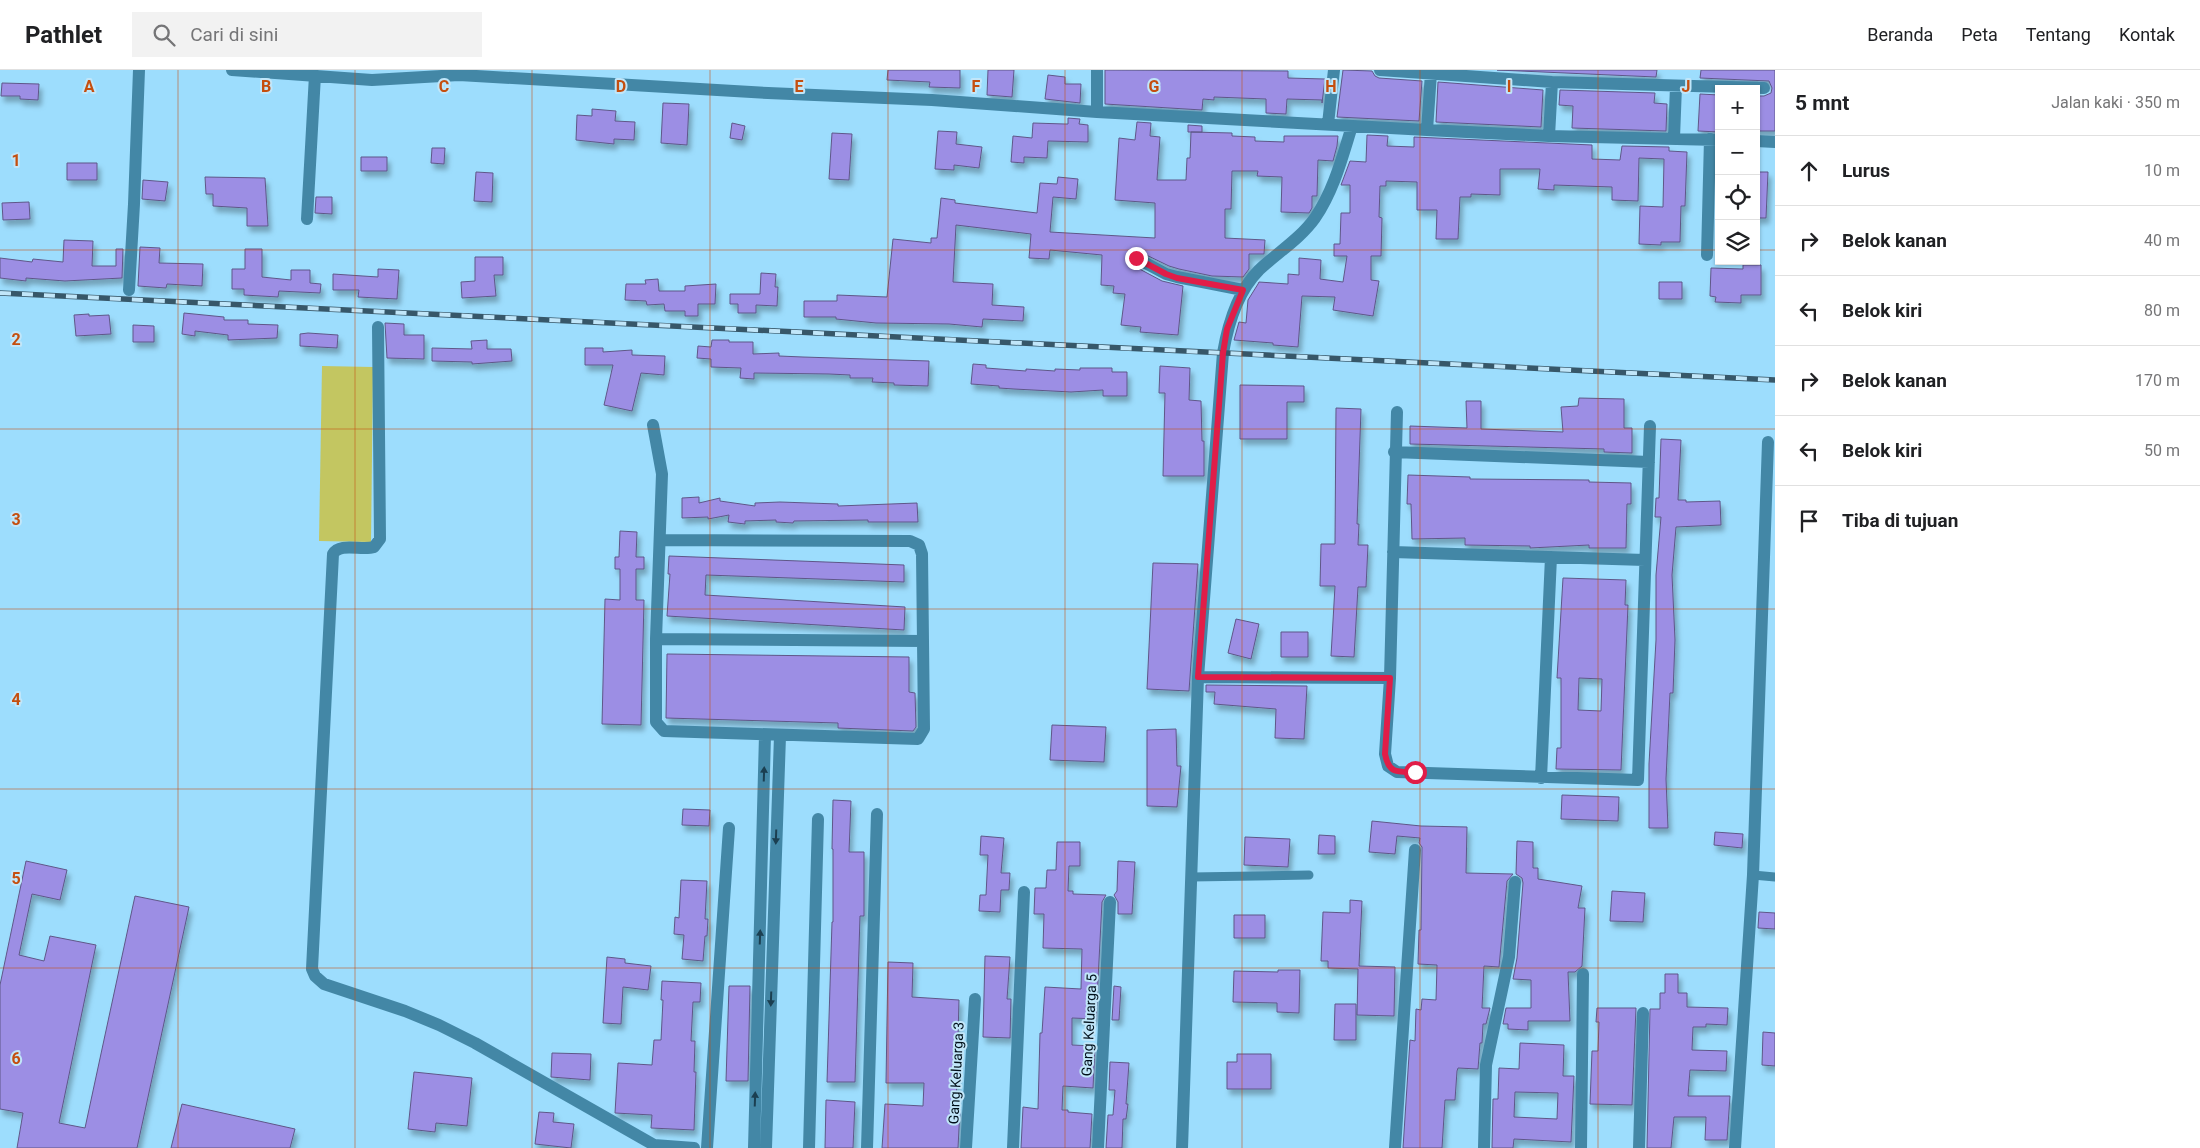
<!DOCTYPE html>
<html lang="id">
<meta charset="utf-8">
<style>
:root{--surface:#fff;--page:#f2f2f2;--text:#202124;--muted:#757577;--line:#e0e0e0}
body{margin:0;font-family:Roboto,sans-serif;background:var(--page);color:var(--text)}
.controls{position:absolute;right:15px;top:15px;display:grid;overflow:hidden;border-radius:0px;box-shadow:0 1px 4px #0004}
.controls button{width:45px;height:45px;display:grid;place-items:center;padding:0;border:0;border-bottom:1px solid var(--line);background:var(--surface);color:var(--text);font:25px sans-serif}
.stop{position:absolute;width:15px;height:15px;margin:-11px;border:4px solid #e11d48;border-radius:50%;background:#fff}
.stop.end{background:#e11d48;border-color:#fff;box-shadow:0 1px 5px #0008}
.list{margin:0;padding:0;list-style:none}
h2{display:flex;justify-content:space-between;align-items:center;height:65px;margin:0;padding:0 20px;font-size:21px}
h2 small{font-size:16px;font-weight:400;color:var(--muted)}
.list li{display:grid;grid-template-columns:32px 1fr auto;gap:15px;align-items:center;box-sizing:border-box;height:70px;padding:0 20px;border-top:1px solid var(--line)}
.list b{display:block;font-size:19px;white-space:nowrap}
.list em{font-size:16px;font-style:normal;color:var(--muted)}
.icon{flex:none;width:28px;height:28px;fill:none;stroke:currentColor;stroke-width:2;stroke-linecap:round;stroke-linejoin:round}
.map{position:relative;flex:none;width:1775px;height:1078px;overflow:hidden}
header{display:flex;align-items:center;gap:30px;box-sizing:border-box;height:70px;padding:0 25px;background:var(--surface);border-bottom:1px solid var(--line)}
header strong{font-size:24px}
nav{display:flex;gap:28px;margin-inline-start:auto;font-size:18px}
.search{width:350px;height:45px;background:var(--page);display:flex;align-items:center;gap:12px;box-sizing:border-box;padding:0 18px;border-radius:0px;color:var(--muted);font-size:19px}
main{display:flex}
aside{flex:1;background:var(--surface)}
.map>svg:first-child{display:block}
.green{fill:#c3c661}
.building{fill:#9c8ee4;stroke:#5f5788;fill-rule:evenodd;filter:url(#shadow)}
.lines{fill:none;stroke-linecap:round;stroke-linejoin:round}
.lane{stroke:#4387a6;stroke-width:9}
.street{stroke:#4387a6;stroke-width:12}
.rail-casing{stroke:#375769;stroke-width:5.5}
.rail{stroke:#c1e6f9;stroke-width:4;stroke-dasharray:11;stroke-linecap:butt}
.oneway{fill:#1b3f51}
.route{stroke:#e11d48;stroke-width:6}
.grid{fill:none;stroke:#c54e0e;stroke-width:1;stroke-opacity:0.55}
.labels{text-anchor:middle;stroke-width:4;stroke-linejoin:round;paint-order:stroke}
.street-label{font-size:14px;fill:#000f19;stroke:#c1e6f9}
.grid-label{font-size:16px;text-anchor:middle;font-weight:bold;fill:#c54e0e;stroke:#c1e6f9;stroke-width:4;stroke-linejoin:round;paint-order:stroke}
</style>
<header>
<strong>Pathlet</strong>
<div class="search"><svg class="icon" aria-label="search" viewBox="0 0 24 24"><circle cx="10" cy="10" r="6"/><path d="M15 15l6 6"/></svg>Cari di sini</div>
<nav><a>Beranda</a><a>Peta</a><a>Tentang</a><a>Kontak</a></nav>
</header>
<main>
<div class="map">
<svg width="1775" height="1078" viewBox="0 0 1775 1078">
<defs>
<filter id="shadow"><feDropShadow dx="3" dy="5.5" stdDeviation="2.5" flood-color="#0004"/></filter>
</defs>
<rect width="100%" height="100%" fill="#9dddfd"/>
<!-- green -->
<path class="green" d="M322,296L373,297L371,472L319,471Z"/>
<!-- building -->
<path class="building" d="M888,0H960V18L929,17L930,12L887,10Z
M988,0H1014L1012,27L987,25Z
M1105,0L1288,1V8L1325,9L1322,33V30L1287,29L1286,44L1266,43V29L1214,27V30L1203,29L1202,40L1105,34Z
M1343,0L1372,1L1375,6L1379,8L1422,11L1419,51L1337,47Z
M1497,0H1657L1656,7Z
M1701,0H1775V61H1756V26H1764L1771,23L1772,18L1769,11L1700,8Z
M1048,5L1065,7V14H1081L1080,33L1045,29Z
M1438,12L1543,20L1541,57L1436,52Z
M2,13L39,14L38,30L20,29V26H1Z
M1560,20L1655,23L1654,33L1667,34L1666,61L1572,58L1573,36L1559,35Z
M1700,24L1719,25V62L1698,61Z
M663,33L689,34L687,75L661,73Z
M592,39L616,41L615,51L635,52L634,70L614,69V74L576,70L577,45L592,46Z
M1068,48L1080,49L1079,54L1088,55V72L1048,71L1047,88L1024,87V93L1011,92L1013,66L1032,68L1033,53L1065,54H1068Z
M1137,52L1151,53L1150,66L1160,67L1157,110H1186L1187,88H1190L1191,62L1232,63V66L1255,67V71L1284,72V66H1338L1337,76L1333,91L1318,90L1317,126H1312V138L1309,143L1281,142L1282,107L1257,106L1258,101H1232L1231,139H1225V168L1265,170L1264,184H1249V199L1243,207L1212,206L1179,199L1169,196L1136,180L1129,184L1128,189L1132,195L1162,211L1183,216L1178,265L1140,262L1141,257L1121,255L1125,224L1113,223L1114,216L1101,215L1102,185L1050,180L1049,189L1029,188L1031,164L956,155L953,212L993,214L992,235L1024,237L1023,251L983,249L982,257L949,254L876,253L836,249V247H804V231H837V225L887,227L893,169L931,173V168H937L941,128L955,130V133L1037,143L1040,113L1057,114L1058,107L1078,109L1076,129L1053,127L1050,162L1155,168V133L1115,130L1119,68L1135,70Z
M732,53L745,56L742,70L730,68Z
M1188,55L1202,56V62H1188Z
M938,61L957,62L956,74L982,77L979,98L954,95V100L935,99Z
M832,63L852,64L849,110L829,109Z
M1367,65L1388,66L1387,76L1414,77V67L1592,75V89L1620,90L1622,76L1669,77V81L1687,82L1685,136H1681L1680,172H1661V175L1639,174L1640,136L1663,137L1664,89L1639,88L1638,131L1612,130V117L1554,115V120L1538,119L1540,99H1500V125L1471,124V127H1460L1458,169H1436L1437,140H1417V112L1386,111V116H1380L1379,147L1382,148L1381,186H1371V210L1379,211L1373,246L1333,240L1335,227L1302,226L1298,277L1273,275V273L1234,270L1239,252L1246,253L1248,230L1258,214L1259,212L1288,214V204L1299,205V188L1321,190L1320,209L1343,212L1347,186H1334V174H1340L1341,143H1350V115H1341L1350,91L1366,92Z
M432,78H445L444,94L431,93Z
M361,87H387V101H361Z
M67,93H97V110H67Z
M476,102L493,103L492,132L474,131Z
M1756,102H1768L1766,148H1756Z
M205,107L265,108L268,156H247V138L213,136V124H206Z
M143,110L168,112L165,131L142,129Z
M316,127H332V144L315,143Z
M29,132L30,149L3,150L2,133Z
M64,170L93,171L92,196H116V179H123L122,208L65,211L26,208V211L0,208V188L32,192L33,189L63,192Z
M140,177L160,178L159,193L203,194L202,216L167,214L166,218L138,216Z
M245,179H262V207L291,210V200H310V213L321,214L320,223L279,221L278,227L244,225V219H232V199H245Z
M475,187H503V205H494L496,226L462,228L461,212L475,211Z
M1743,195H1761V225H1741V233L1715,232L1716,227L1710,226L1711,198L1743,199Z
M378,199L399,200L397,229L358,227L359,220H333V204L378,207Z
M761,203L776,204L775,217H778L777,236L756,235V243H738V234H730V224H760Z
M658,209L659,221H685V216L716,214L715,234H698V246H685V241H665L664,234L647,235L646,231L625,230L626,214H646L645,210Z
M1659,212H1682V229H1659Z
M184,243L224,247V250H248V254L278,255L277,268L228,270V265L195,261V266L182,264Z
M89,244V246L109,245L111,264L76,266L74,245Z
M385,253L404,254V265H424V289L387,288Z
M133,255L154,256V272H133Z
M308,263L338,265L337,278L300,276V264Z
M487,270V279H511L512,291L472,294V292L432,291V278L472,279L471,271Z
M712,270H729V272H753V284L779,283V286L803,287L929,291L928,316L894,315V313L872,312L873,308H850V305L829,304L754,303V309L740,308L741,298L711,297V289L697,288L698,276L711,277Z
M585,278H603V282L632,280V285L665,286L664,305L641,303L632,341L604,335L613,295H585Z
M973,294L986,295V298L1026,301V299L1055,301V299L1080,300V298H1112V302H1127V326H1103V320L1071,322L1014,319L999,318V316L971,314Z
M1160,296L1190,298L1189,330L1201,331L1202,371H1204V406H1163L1165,323H1159Z
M1240,315L1304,316V332H1287V369H1240Z
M1579,328L1624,329V358H1632V383L1604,382V379L1410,374V356L1467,358L1466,331H1481V359L1563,362L1561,337L1578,336Z
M1336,338L1361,339L1357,454H1359L1358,475H1368L1366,517H1358L1354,587L1331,586L1335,516H1320L1321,474H1335Z
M1661,369L1681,370L1678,430H1686V432L1720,431L1721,455L1676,457L1672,505L1675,570L1673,623H1670L1666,709L1668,758H1649V694L1656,570V505L1661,447H1655L1656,428H1659Z
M1408,405L1470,407V409L1589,410V412L1631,413V434H1627L1626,478H1589V475L1530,478V476L1465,475V468L1412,469L1411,434H1407Z
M699,427V433L720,428V431L755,436V433L780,432L838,434V436L917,433L918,452H868V450L794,451L793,453L776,452V450L745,451V454L728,452L729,445L708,449V447L682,448V428Z
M620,461L637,462L636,487H644V499H636V530H644L641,655L602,654L605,529L620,530V499H615V487H619Z
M669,486L904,495V512L706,505L705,525L905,537L904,560L667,546L670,504H668Z
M1153,493L1198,494L1189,621L1147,619Z
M1563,508L1626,510L1625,535H1628L1621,700L1556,699L1557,678H1561V608H1557ZM1579,608L1602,609L1601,641L1578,640Z
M1236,549L1259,554L1251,589L1228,583Z
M1281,562H1308V587H1281Z
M667,584L909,587V622L915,623L916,657L913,661L838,658V653L666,648Z
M1206,615L1307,616L1304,669L1275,668L1276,639L1214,634L1215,622H1206Z
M1052,655L1106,657L1104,692L1050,690Z
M1176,659L1177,696H1181L1177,737L1147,736V660Z
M1562,725L1619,727L1618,751L1561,749Z
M833,730L851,731L849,782H864V846H860L855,1012H827L832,852H833V779H832Z
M683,739L710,740L709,756L682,755Z
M1372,751L1421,756L1467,757L1466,803L1513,804L1507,811L1499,897L1484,896L1482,938H1490L1486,954H1483L1482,973H1480L1478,999L1458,998L1457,1001L1455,1030H1445L1442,1078H1403L1410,970L1415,971L1416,939L1421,940L1422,929L1436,930L1437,895L1418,894L1419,860H1421L1422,777L1419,773L1420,768L1397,766L1395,784L1369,782Z
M1715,762L1743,764L1742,778L1714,775Z
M1319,765L1335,766V784H1318Z
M981,766L1004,768L1001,803H1010L1009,820H1001L1000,842L979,841L980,825H986L988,785H980Z
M1245,767L1290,769L1288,797L1244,795Z
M1517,771L1533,772V798H1538V809L1582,816L1578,838H1585L1582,896L1575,902H1568L1570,951H1528V960L1508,959V954H1503L1506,938H1531V910L1513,909L1517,888L1523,813L1522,808L1516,804Z
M1057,772H1080V796H1069L1068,821H1073V824L1106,825L1102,832L1096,949L1072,948V975L1095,976L1093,1018L1063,1016L1062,1040H1068V1042L1092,1044L1090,1078H1021L1023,1037L1038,1039L1040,963H1042L1045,917L1081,919L1082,879L1043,878L1044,844H1034L1035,818H1046L1047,800H1056Z
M26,791L67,800L60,830L32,824L19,885L44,891L50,866L96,875L59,1053L85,1058L135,826L189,837L137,1078H17L23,1043L0,1039V915Z
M1118,791L1135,792L1132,844H1118V832L1114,825L1117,821Z
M681,810L707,811L705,849H708L707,866H705L703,891L682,889L684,865L674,864L675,847L679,848Z
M1612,821L1645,823L1643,852L1610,851Z
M1350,830L1362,831L1359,896L1395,897L1394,946L1357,945L1358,899L1328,898V891H1321L1323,842L1350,843Z
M1759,842L1775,843V859L1758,858Z
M1234,845H1265V868H1234Z
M985,886L1010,887L1007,929H1011L1010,968L983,967Z
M607,887L625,889V893L651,896L648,920L623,917L621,954L603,953Z
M888,892L913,893L912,927L959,930L956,1038L960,1039L958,1078H882L885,1034L923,1036L924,1013H886Z
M1278,900H1300L1299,943L1277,942V933L1233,932L1234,901L1278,902Z
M1665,904H1678V923H1687V937L1728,938L1727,955L1706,954V957H1693L1692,980L1727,981L1726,1001L1690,1000L1688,1026H1730L1727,1070H1705L1706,1047H1674L1671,1078H1647L1650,939H1660V923H1665Z
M662,911L701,913L700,932H693L691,971H695L694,1002H696L694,1060L651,1058L652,1045L615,1043L618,993L652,995L654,970H661L663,930H661Z
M729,916H750L748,1011H726Z
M1114,916L1121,917L1119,950H1112Z
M1335,934H1356V970H1334Z
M1597,938H1636L1632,1035L1590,1034L1592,981H1598L1599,952H1596Z
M1763,962L1775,963V996L1762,995Z
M1520,973L1564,975L1563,1006H1574L1571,1072L1514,1069L1513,1078H1492L1493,1029H1498L1499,998L1519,999ZM1515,1022L1558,1023L1557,1049L1514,1047Z
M552,983L591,984L590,1010L551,1007Z
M1237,984H1271V1019H1227V992H1237Z
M1110,992L1129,993L1126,1034H1128L1126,1049H1123L1122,1078H1106L1108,1045H1113L1115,1020H1109Z
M414,1002L472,1008L467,1056L436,1053L435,1062L408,1059Z
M826,1030L855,1032L853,1078H825Z
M182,1034L295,1059L290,1078H171Z
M539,1042L554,1043L553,1052L574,1054L571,1078L535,1074Z"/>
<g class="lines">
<!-- lane -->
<path class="lane" d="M1753,805L1775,807
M1191,807L1309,805"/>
<!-- street -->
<path class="street" d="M232,0L372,10L459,5L768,23L932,30L1097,42L1427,60L1549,66L1719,70
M1097,0V42
M1380,0L1552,12L1764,18
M1328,54L1334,0
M1427,60L1431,3
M1549,66L1552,12
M1674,68L1676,16
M1756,71L1775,72
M307,149L315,5
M1707,185L1710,69
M1136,188L1166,204L1177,207L1243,220
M129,220L134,134L139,0
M378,257L380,469L374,477C362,481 340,472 333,484L312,899L315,906L324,914L405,941L439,955L475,973L654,1075L694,1078
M1397,342L1390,608L1385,684L1388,696L1397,702L1638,710L1650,356
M653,355L662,404L656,569V652L664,661L918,669L924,659L922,484L919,475L910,471L661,470
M1394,382L1649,392
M1393,482L1645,490
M656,569L923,571
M1198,607L1390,608
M1541,708L1551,487
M707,1078L729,758
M754,1078L765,665
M766,1078L780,666
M809,1078L818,749
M867,1078L877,744
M966,1078L975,929
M1013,1078L1024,822
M1098,1078L1110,832
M1182,1078L1198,607L1223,283C1228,254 1237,222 1259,200C1277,183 1300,169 1315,148C1334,120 1342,88 1352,56
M1395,1078L1415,780
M1484,1078L1486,995L1509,887L1515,812
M1581,1078L1583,904
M1639,1078L1643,943
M1735,1078L1753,805L1768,372"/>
<!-- rail casing -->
<g class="rail-casing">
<path id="rail" d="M0,223L1775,310"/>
</g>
<!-- rail -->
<use href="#rail" class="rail"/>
</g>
<!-- one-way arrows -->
<defs><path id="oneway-solid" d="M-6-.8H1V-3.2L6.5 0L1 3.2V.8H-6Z" transform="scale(1.25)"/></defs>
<g class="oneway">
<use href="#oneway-solid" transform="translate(764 704) rotate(-88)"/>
<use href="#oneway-solid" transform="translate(776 767) rotate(92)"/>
<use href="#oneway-solid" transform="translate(760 867) rotate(-88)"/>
<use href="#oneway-solid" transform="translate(771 929) rotate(92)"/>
<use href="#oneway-solid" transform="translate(755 1029) rotate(-88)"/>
</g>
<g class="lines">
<!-- route -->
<path class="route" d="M1136,188L1166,204L1177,208L1243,220L1227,259L1223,283L1198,607L1390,608L1385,684C1389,704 1397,702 1415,702"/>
</g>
<!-- grid -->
<path class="grid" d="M178,0V1078M355,0V1078M532,0V1078M710,0V1078M888,0V1078M1065,0V1078M1242,0V1078M1420,0V1078M1598,0V1078M0,180H1719M1756,180H1775M0,359H1775M0,539H1775M0,719H1775M0,898H1775"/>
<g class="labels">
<!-- street labels -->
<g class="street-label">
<text transform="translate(1089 955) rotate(-87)" y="5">Gang Keluarga 5</text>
<text transform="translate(956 1003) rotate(-87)" y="5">Gang Keluarga 3</text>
</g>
</g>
<g class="grid-label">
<text x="89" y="22">A</text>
<text x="266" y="22">B</text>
<text x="444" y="22">C</text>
<text x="621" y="22">D</text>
<text x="799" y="22">E</text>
<text x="976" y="22">F</text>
<text x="1154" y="22">G</text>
<text x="1331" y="22">H</text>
<text x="1509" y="22">I</text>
<text x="1686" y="22">J</text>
<text x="16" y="96">1</text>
<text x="16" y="275">2</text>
<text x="16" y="455">3</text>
<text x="16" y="635">4</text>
<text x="16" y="814">5</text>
<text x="16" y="994">6</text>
</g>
</svg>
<div class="controls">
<button>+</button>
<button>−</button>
<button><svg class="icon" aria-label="locate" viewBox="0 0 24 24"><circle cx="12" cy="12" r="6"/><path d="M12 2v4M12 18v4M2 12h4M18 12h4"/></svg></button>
<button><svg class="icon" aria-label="layers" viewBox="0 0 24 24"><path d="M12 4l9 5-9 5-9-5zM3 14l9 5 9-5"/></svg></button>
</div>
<div class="stop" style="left:1415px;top:702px"></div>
<div class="stop end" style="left:1136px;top:188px"></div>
</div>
<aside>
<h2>5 mnt<small>Jalan kaki · 350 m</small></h2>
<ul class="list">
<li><svg class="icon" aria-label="ahead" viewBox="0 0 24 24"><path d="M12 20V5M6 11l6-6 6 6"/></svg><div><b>Lurus</b></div><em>10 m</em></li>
<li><svg class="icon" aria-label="right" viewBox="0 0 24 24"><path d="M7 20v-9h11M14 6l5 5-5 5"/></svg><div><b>Belok kanan</b></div><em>40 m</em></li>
<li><svg class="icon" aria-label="left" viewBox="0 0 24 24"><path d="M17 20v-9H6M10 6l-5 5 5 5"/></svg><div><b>Belok kiri</b></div><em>80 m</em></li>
<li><svg class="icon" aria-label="right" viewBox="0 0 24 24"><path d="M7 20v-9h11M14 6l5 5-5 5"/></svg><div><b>Belok kanan</b></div><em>170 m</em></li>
<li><svg class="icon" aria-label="left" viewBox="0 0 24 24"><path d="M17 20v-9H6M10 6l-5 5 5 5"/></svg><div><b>Belok kiri</b></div><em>50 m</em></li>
<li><svg class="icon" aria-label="arrive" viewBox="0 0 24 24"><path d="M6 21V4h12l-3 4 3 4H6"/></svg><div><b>Tiba di tujuan</b></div></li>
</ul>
</aside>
</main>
